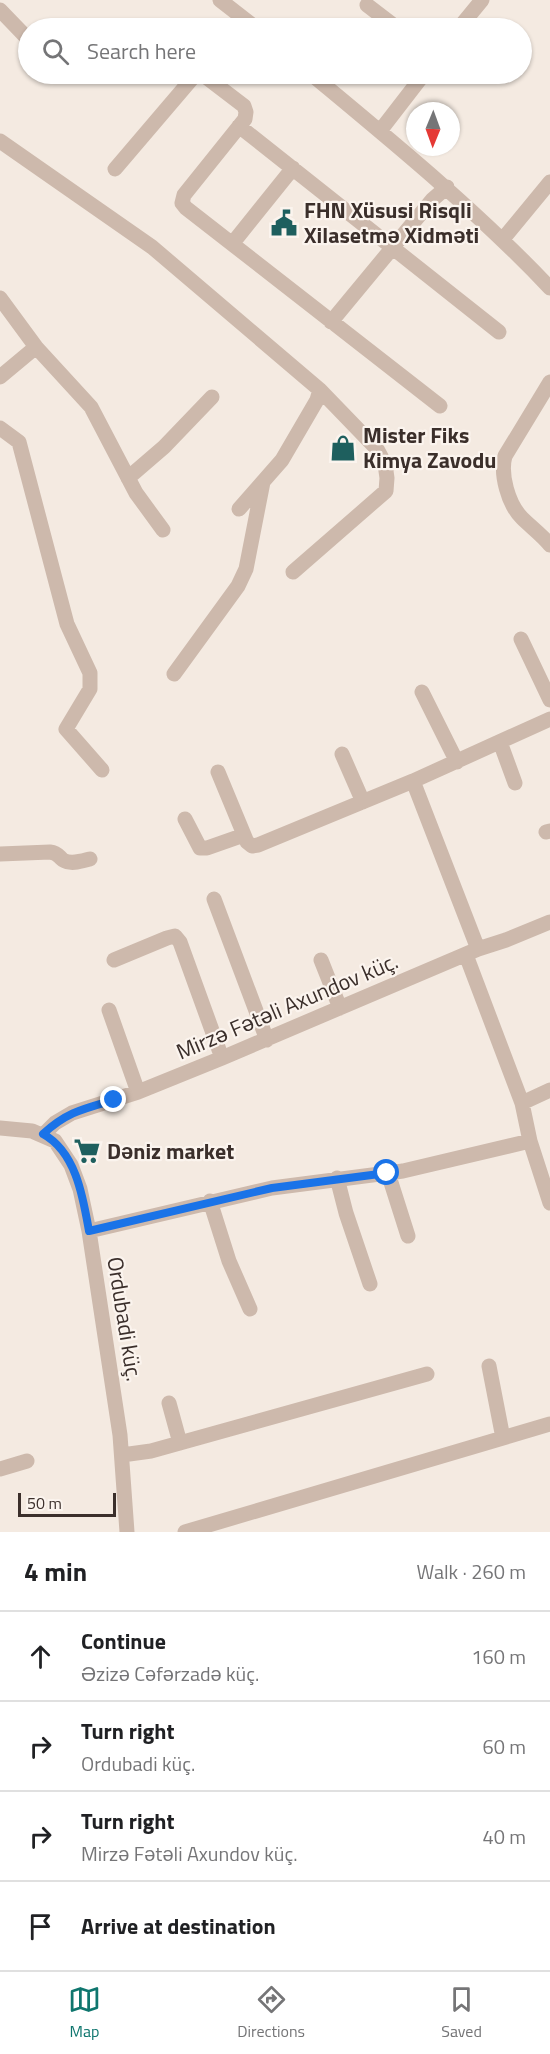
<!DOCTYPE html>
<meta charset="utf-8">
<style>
:root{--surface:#fff;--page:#f6f6f6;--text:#202124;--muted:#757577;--line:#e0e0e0;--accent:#0f766e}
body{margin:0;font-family:"Titillium Web",sans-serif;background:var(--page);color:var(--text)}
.compass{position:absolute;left:406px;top:102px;width:54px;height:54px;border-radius:50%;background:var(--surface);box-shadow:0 2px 4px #0004;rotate:181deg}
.scale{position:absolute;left:18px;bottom:15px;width:98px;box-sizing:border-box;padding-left:6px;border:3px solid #3b2f2b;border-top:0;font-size:16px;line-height:21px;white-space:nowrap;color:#3b2f2b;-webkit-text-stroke:4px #fbf4ee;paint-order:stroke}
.stop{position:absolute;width:18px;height:18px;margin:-14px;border:4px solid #1a73e8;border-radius:50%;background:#fff}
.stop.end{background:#1a73e8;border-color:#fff;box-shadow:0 2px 6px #0008}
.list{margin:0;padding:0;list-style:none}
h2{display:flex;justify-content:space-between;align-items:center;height:78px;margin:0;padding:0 24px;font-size:26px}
h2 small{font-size:20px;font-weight:400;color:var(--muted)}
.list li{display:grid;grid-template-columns:39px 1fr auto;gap:18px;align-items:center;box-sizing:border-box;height:90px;padding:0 24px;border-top:2px solid var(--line)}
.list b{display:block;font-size:22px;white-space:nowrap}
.list p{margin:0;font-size:20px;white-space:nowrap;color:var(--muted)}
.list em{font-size:20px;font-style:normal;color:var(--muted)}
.icon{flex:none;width:33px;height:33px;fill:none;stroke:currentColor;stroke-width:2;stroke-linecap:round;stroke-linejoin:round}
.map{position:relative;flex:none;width:550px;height:1532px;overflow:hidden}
.search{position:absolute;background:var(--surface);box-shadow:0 2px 4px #0004;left:18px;right:18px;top:18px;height:66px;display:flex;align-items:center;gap:15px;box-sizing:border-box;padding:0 21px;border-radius:33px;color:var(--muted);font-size:22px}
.sheet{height:438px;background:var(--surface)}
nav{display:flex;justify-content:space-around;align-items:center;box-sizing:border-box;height:84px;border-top:2px solid var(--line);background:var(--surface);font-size:16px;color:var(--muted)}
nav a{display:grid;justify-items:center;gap:3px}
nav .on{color:var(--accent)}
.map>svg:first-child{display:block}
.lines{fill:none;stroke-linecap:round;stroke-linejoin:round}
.minor{stroke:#cdb9ac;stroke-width:15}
.route{stroke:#1a73e8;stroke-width:8}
.labels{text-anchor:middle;stroke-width:4.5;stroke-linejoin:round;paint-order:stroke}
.poi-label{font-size:22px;font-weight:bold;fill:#3b2f2b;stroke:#fbf4ee;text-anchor:start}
.street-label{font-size:22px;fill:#3b2f2b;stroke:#fbf4ee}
</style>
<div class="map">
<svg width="550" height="1532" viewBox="0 0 550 1532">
<rect width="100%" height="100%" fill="#f4eae1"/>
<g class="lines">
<!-- minor -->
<path class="minor" d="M220,0L256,28
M367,5L397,28
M0,10L28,39
M231,28L241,17
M459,28L482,0
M205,74L206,77L244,106L246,112L245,119L184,195L182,203L186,208L440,406
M311,74C394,143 475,209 550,288
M239,126L499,332
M380,131L424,74
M0,141L152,247L320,390L377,449L385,464L387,478L386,491L293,572
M115,169L196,74
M503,239L550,182
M232,244L293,168
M0,298L36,347L91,407L136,493L163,530
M331,322L432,200L447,187
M0,377L36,347
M550,382L505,456C500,474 508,504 522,518C531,527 542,535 550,545
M0,428L19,442L67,624L90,673V689L66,729L102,770
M128,478L164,447L212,397
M239,509L282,460L317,400L320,390
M521,639L550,700
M174,674L238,586L246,569L263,482
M422,692L457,762
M500,742L515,783
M342,754L363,802
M218,772L247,842L252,846L258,845L413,781L550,719
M413,781L478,949
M185,819L200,848H207L244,835
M546,832L550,831
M0,854L50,852C58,853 58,856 63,860C71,865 82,861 90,859
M214,899L267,1040
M466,955L522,1103L530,1141L550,1203
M114,960L167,938L175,936L180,942L222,1058
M321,960L340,1008
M109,1010L138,1092
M522,1103L550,1090
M0,1128L32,1131L55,1141L71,1165L80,1189L89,1231L120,1435L127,1532
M43,1135L55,1123L72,1113L138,1092L222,1058L478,949L506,940L550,922
M388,1173L408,1236
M337,1178L346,1213L370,1284
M210,1201L229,1261L250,1309
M89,1231L272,1188L403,1171L530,1141
M489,1366L503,1438
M169,1403L180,1443
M122,1455L151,1451L427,1374
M0,1469L27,1461
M185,1532L550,1424"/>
</g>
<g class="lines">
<!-- route -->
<path class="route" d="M114,1100C83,1109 67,1112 43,1134C76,1152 83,1197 89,1231L272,1188L387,1173"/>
</g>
<!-- icons -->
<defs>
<g id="civic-bare" transform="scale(2.07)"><path d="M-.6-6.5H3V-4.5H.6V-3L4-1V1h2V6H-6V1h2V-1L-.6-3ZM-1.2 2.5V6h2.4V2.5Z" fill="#1e5f5e" stroke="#fbf4ee" stroke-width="2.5" paint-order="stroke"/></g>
<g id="shop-bare" transform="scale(2.07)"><path d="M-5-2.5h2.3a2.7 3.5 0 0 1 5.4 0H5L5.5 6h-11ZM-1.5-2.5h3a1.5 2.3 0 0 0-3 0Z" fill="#1e5f5e" stroke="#fbf4ee" stroke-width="2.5" paint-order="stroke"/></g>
<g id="supermarket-bare" transform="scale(2.07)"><path d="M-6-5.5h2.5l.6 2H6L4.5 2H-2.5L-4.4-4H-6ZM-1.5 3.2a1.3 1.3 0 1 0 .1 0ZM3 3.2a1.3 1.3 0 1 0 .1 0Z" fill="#1e5f5e" stroke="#fbf4ee" stroke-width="2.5" paint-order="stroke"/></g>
</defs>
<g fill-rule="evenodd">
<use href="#civic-bare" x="284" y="223"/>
<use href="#shop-bare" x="343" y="448"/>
<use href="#supermarket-bare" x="87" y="1151"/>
</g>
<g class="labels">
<!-- poi labels -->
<g class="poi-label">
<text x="304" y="218">FHN Xüsusi Risqli<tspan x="304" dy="25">Xilasetmə Xidməti</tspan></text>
<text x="363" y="443">Mister Fiks<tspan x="363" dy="25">Kimya Zavodu</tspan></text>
<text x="107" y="1159">Dəniz market</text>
</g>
<!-- street labels -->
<g class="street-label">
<text transform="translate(287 1006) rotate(-23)" y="8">Mirzə Fətəli Axundov küç.</text>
<text transform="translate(125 1319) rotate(81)" y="8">Ordubadi küç.</text>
</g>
</g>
</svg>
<svg class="compass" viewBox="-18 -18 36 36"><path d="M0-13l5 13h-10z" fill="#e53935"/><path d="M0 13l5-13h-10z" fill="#757577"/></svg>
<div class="scale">50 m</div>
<div class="stop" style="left:387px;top:1173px"></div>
<div class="stop end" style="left:114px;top:1100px"></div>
<div class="search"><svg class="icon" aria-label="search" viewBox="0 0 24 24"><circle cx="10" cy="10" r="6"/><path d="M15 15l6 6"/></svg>Search here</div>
</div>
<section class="sheet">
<h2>4 min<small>Walk · 260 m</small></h2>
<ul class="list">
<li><svg class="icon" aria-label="ahead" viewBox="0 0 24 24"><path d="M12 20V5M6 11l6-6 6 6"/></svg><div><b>Continue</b><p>Əzizə Cəfərzadə küç.</p></div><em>160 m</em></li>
<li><svg class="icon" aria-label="right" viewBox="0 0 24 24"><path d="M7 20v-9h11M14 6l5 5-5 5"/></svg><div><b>Turn right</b><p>Ordubadi küç.</p></div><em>60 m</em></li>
<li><svg class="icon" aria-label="right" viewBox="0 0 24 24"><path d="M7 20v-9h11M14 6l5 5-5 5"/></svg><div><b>Turn right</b><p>Mirzə Fətəli Axundov küç.</p></div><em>40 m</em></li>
<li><svg class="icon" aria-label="arrive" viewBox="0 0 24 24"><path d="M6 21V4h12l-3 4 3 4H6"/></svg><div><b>Arrive at destination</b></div></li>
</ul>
</section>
<nav>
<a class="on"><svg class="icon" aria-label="map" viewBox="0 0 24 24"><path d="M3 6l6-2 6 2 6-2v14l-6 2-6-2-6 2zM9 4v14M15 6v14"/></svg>Map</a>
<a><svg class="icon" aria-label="directions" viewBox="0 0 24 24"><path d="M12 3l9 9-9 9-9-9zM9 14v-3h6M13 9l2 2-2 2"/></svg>Directions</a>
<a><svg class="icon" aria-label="saved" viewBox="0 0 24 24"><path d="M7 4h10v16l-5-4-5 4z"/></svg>Saved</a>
</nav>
